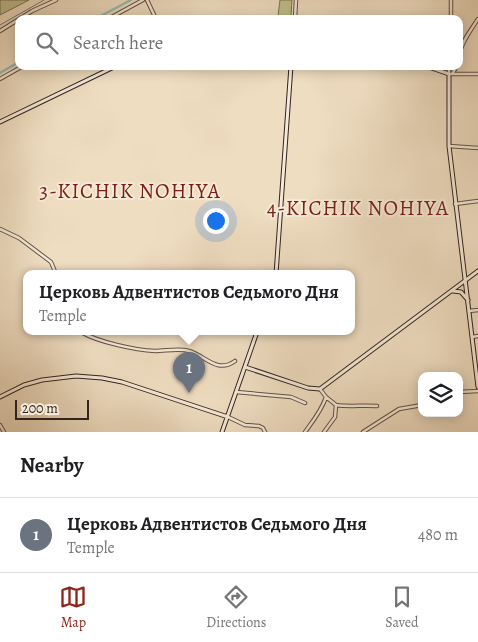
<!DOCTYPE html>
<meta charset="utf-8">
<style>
:root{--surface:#fff;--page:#f2f2f2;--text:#202124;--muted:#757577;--line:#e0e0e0;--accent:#8f2418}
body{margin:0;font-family:Alegreya,serif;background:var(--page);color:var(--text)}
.controls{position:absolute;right:15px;bottom:15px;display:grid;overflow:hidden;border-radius:10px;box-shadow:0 2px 12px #0003}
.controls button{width:45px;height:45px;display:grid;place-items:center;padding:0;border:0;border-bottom:1px solid var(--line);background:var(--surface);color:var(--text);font:25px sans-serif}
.scale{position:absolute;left:15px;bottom:12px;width:74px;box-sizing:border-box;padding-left:5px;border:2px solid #33241e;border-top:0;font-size:14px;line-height:18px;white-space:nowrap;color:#33241e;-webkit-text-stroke:4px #f5e9d7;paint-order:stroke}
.you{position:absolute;left:215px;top:220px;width:18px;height:18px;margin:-12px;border:4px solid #fff;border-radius:50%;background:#1a73e8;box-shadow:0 0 0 8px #1a73e833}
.badge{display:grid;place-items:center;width:32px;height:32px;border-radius:50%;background:var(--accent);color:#fff;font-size:16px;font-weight:700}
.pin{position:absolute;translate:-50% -41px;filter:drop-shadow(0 1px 2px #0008)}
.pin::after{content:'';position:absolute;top:26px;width:18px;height:15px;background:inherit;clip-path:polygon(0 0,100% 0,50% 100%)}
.popup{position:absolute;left:23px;top:270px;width:332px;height:65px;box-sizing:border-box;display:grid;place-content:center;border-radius:10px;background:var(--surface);filter:drop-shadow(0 1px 4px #0005);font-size:16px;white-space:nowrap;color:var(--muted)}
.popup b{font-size:19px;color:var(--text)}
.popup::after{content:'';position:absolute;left:50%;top:100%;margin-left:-10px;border:10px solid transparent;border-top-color:var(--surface)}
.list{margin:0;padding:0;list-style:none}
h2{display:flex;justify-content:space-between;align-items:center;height:65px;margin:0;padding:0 20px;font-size:21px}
h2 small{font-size:16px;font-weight:400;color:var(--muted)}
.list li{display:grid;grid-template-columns:32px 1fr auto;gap:15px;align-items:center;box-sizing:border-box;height:75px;padding:0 20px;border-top:1px solid var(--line)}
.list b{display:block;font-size:19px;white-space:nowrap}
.list p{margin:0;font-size:16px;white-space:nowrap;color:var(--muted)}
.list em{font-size:16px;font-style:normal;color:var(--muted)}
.icon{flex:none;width:28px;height:28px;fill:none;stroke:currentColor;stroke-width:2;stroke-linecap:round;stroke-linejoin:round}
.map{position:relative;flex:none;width:478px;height:432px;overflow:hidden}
.search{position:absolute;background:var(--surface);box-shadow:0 2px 12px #0003;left:15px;right:15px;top:15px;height:55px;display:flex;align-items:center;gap:12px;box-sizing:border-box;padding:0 18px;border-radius:10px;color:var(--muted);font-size:19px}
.sheet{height:140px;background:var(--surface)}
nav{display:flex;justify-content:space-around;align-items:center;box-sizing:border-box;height:70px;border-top:1px solid var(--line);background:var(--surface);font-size:14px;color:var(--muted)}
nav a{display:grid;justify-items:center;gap:2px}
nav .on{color:var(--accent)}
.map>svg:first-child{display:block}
.green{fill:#c0bf8e;stroke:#7a7256}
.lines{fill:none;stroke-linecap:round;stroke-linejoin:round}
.stream{stroke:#717f7a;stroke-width:1}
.canal{stroke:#9abbb7;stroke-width:2.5}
.street-casing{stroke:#625247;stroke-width:4.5}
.secondary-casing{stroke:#33241e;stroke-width:5}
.street{stroke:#f5e9d7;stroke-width:2.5}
.secondary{stroke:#f5e9d7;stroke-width:3}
.labels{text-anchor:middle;stroke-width:4;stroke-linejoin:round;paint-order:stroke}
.neighbourhood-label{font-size:21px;letter-spacing:1px;fill:#7a1f14;stroke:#f5e9d7}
</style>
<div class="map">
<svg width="478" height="432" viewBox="0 0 478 432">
<rect width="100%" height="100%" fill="#efddc1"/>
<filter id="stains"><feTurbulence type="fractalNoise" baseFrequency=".004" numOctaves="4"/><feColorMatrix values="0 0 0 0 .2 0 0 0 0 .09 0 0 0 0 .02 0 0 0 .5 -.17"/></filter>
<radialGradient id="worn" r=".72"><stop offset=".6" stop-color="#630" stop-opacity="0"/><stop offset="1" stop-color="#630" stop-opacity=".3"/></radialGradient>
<!-- green -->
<path class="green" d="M0,0H29L0,15Z
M280,0H292L291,16H278Z"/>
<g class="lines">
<!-- stream -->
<path class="stream" d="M0,25L44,0"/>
<!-- canal -->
<path class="canal" d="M95,19L131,0
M0,73L19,62"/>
<!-- street casing -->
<g class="street-casing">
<path id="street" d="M147,0L156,19
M295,18L296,0
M108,19L143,0
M451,19V0
M0,31L32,11L56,0
M459,55C462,41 471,30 478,19
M449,66V74H478
M452,74L457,66
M0,79L23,66
M449,146L478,148
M455,204L478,201
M0,229L19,238L51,262L56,274
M469,311L478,310
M81,332C98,342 135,350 155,351C166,351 179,348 189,351C206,356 217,374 235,361
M472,337L478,336
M236,392L291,397L305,403
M459,392L478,391
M336,405C349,407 363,405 377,406
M228,417L245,425L259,426L263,428L265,432
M0,425L4,432
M305,432C313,421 322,410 326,397L320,389
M324,432L335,417L336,405L326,397
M363,432L399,409L422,405"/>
</g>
<!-- secondary casing -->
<g class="secondary-casing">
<path id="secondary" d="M217,19L225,18L241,19
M295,19H298
M426,66L449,74V146L478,387
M0,122L116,66
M276,274L291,66
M453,291L461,292L468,300
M245,367L308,388L320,389L478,271
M0,397L24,385L42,380L76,376L102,378L122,382L228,417
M222,432L257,332"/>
</g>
<!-- street -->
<use href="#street" class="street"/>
<!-- secondary -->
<use href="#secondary" class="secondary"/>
</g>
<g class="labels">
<!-- neighbourhood labels -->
<g class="neighbourhood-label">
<text x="130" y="198">3-KICHIK NOHIYA</text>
<text x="358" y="215">4-KICHIK NOHIYA</text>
</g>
</g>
<rect width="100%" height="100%" filter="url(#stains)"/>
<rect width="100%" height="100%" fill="url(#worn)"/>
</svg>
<div class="controls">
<button><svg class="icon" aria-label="layers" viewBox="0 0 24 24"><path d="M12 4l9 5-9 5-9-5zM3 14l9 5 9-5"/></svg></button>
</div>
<div class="scale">200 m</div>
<div class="you"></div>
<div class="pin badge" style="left:189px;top:393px;background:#6b7280">1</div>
<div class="popup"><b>Церковь Адвентистов Седьмого Дня</b>Temple</div>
<div class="search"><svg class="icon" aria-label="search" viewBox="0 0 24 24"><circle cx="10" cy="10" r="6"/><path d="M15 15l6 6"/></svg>Search here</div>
</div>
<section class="sheet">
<h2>Nearby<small></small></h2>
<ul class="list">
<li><span class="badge" style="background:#6b7280">1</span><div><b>Церковь Адвентистов Седьмого Дня</b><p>Temple</p></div><em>480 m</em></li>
</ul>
</section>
<nav>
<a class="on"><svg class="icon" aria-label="map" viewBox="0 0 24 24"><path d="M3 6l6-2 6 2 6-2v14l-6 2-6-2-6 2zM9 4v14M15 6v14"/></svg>Map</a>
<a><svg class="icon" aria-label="directions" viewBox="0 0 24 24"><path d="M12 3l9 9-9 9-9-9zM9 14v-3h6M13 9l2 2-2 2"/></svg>Directions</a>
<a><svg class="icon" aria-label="saved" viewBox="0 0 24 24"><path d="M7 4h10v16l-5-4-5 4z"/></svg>Saved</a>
</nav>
